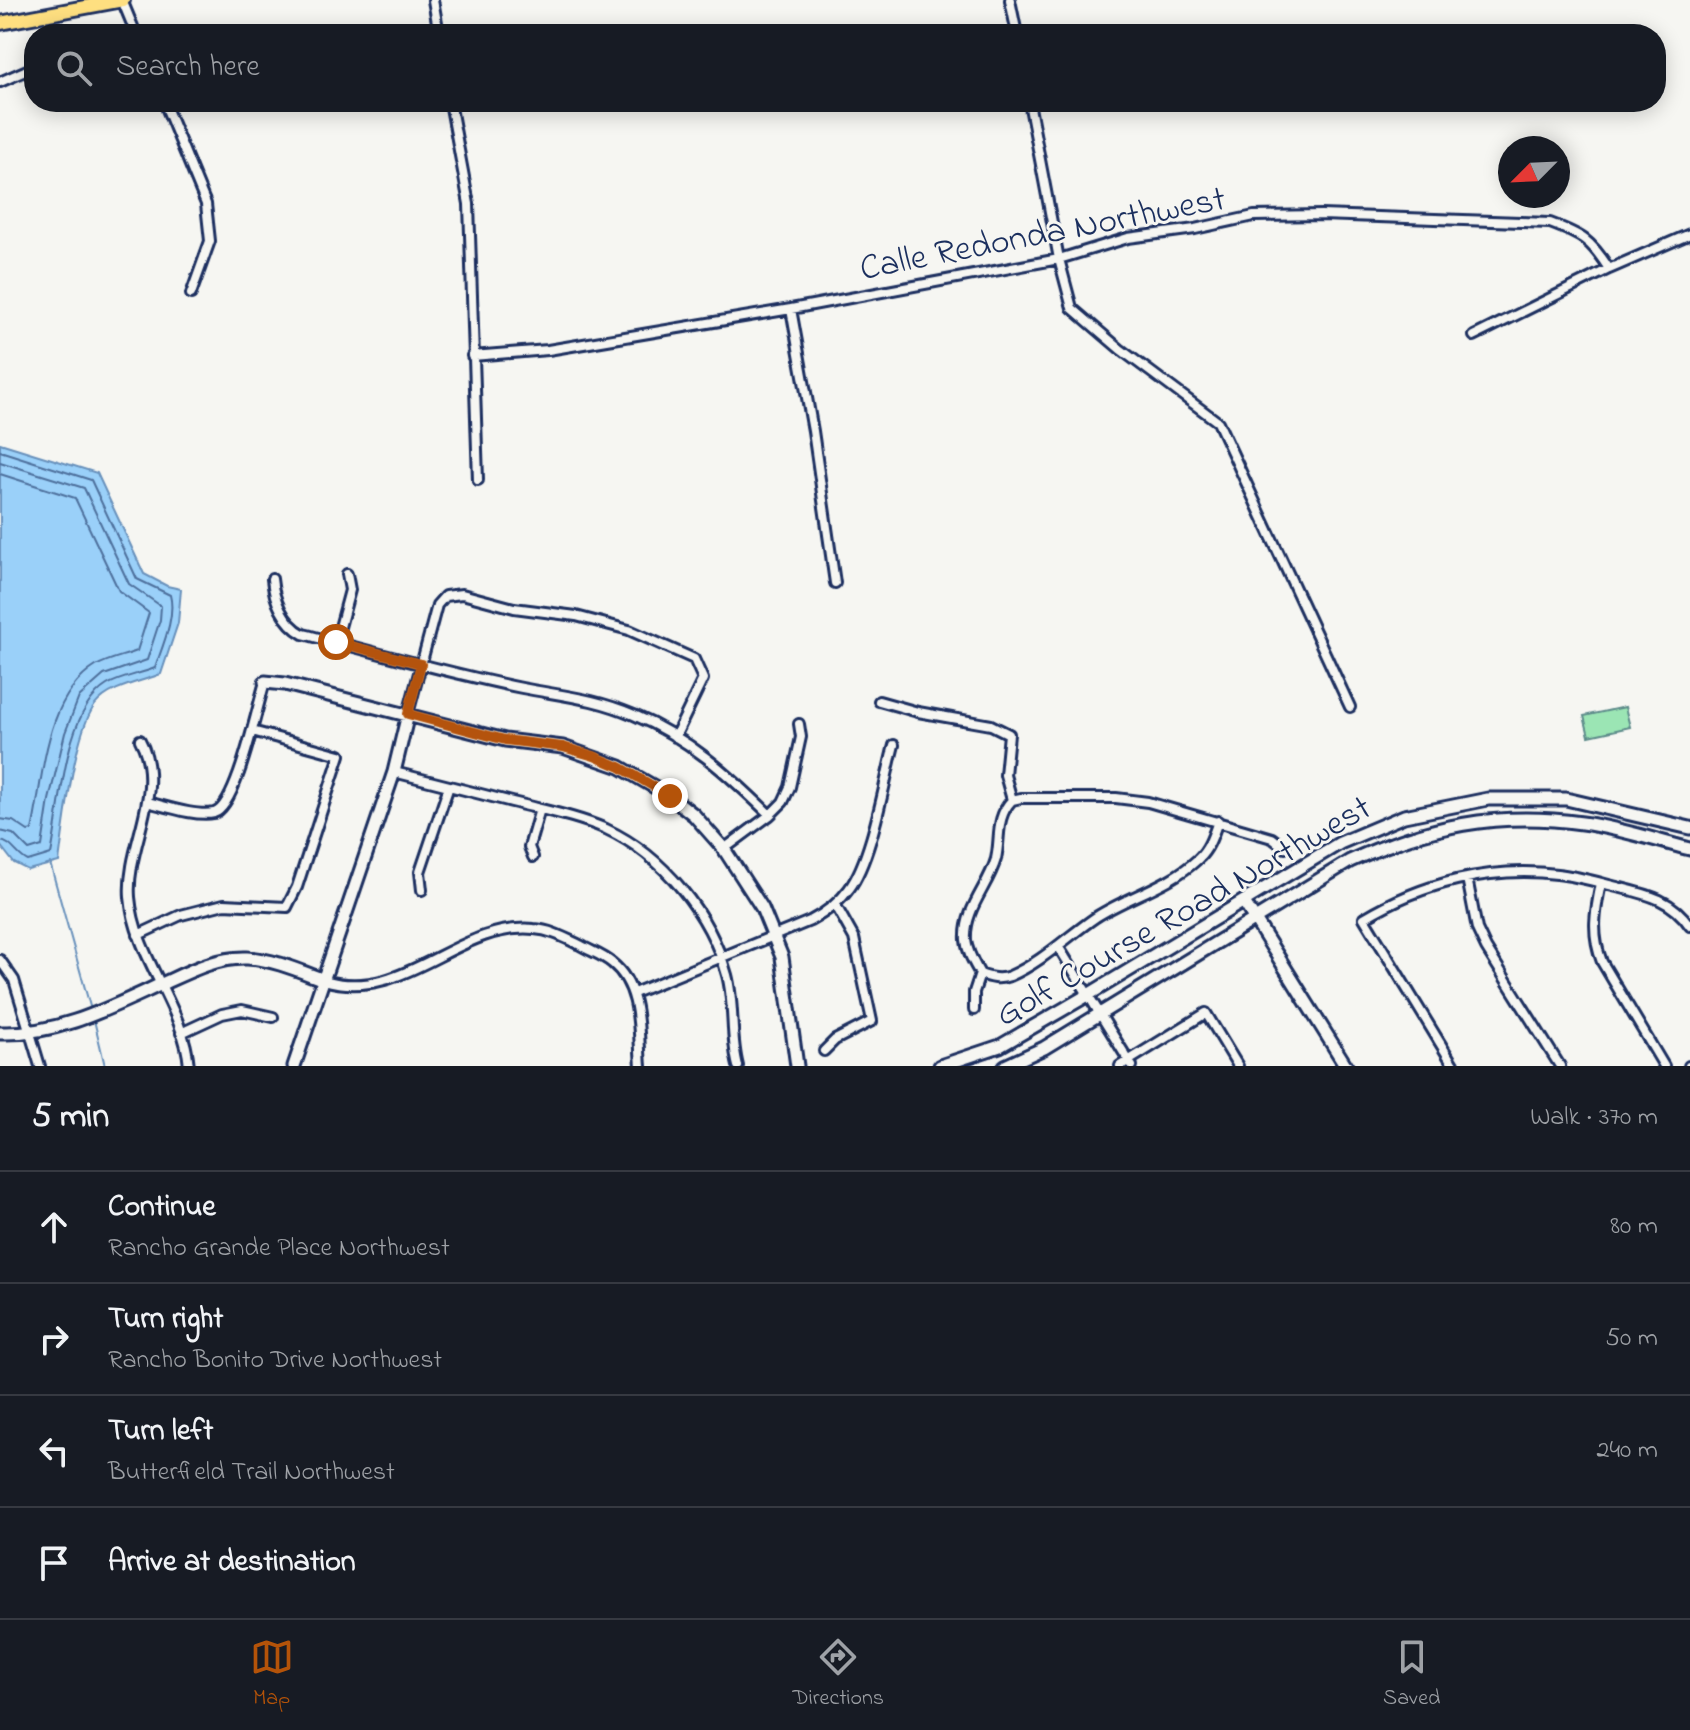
<!DOCTYPE html>
<meta charset="utf-8">
<style>
:root{--surface:#171b24;--page:#242831;--text:#f1f3f6;--muted:#9ea1a6;--line:#363941;--accent:#b45309}
body{margin:0;font-family:"Indie Flower",sans-serif;background:var(--page);color:var(--text)}
.compass{position:absolute;left:1498px;top:136px;width:72px;height:72px;border-radius:50%;background:var(--surface);box-shadow:0 4px 20px #0003;rotate:246deg}
.stop{position:absolute;width:24px;height:24px;margin:-18px;border:6px solid #b45309;border-radius:50%;background:#fff}
.stop.end{background:#b45309;border-color:#fff;box-shadow:0 2px 8px #0008}
.list{margin:0;padding:0;list-style:none}
h2{display:flex;justify-content:space-between;align-items:center;height:104px;margin:0;padding:0 32px;font-size:34px}
h2 small{font-size:26px;font-weight:400;color:var(--muted)}
.list li{display:grid;grid-template-columns:52px 1fr auto;gap:24px;align-items:center;box-sizing:border-box;height:112px;padding:0 32px;border-top:2px solid var(--line)}
.list b{display:block;font-size:30px;white-space:nowrap}
.list p{margin:0;font-size:26px;white-space:nowrap;color:var(--muted)}
.list em{font-size:26px;font-style:normal;color:var(--muted)}
.icon{flex:none;width:44px;height:44px;fill:none;stroke:currentColor;stroke-width:2;stroke-linecap:round;stroke-linejoin:round}
.map{position:relative;flex:none;width:1690px;height:1066px;overflow:hidden}
.search{position:absolute;background:var(--surface);box-shadow:0 4px 20px #0003;left:24px;right:24px;top:24px;height:88px;display:flex;align-items:center;gap:20px;box-sizing:border-box;padding:0 28px;border-radius:32px;color:var(--muted);font-size:30px}
.sheet{height:552px;background:var(--surface)}
nav{display:flex;justify-content:space-around;align-items:center;box-sizing:border-box;height:112px;border-top:2px solid var(--line);background:var(--surface);font-size:22px;color:var(--muted)}
nav a{display:grid;justify-items:center;gap:4px}
nav .on{color:var(--accent)}
.map>svg:first-child{display:block}
.green{fill:#9be5b4;stroke:#5b8a89;stroke-width:2}
.water{fill:#9ad0f9;stroke:#6790bb;stroke-width:2}
.lines{fill:none;stroke-linecap:round;stroke-linejoin:round}
.shore{stroke:#4e6f9c;stroke-width:2}
.stream{stroke:#6790bb;stroke-width:2}
.street-casing{stroke:#1b2f5e;stroke-width:14}
.secondary-casing{stroke:#1b2f5e;stroke-width:17}
.primary-casing{stroke:#1b2f5e;stroke-width:18}
.street{stroke:#f6f6f2;stroke-width:8}
.secondary{stroke:#f6f6f2;stroke-width:11}
.primary{stroke:#fedf80;stroke-width:12}
.route{stroke:#b45309;stroke-width:10}
.labels{text-anchor:middle;stroke-width:6;stroke-linejoin:round;paint-order:stroke}
.street-label{font-size:36px;fill:#1b2f5e;stroke:#f6f6f2}
</style>
<div class="map">
<svg width="1690" height="1066" viewBox="0 0 1690 1066">
<rect width="100%" height="100%" fill="#f6f6f2"/>
<filter id="ink" filterUnits="userSpaceOnUse"><feTurbulence type="fractalNoise" baseFrequency=".0125" numOctaves="2"/><feDisplacementMap in="SourceGraphic" scale="16" xChannelSelector="R" yChannelSelector="G"/><feConvolveMatrix kernelMatrix="1 2 1 2 8 2 1 2 1" color-interpolation-filters="sRGB"/></filter>
<g filter="url(#ink)">
<!-- green -->
<path class="green" d="M1625,707L1630,727L1589,736L1584,716Z"/>
<!-- water -->
<path class="water" d="M0,443L97,473L144,574L167,586L181,589L178,623L161,674C140,682 109,687 95,705C74,733 64,826 59,862L28,870L14,863L0,845Z"/>
<g class="lines">
<!-- shore -->
<path class="shore" d="M0,451L91,480L137,579L170,595C176,617 162,647 155,668C140,674 121,677 107,685C63,712 61,808 51,854L28,861C17,856 12,842 0,841
M0,462L84,488L129,584L161,606L160,620L147,660L104,675L79,697L65,733L49,800L42,846L29,850L13,834L0,831
M0,474L75,498L119,591L149,613L137,651C124,656 108,659 96,666C44,698 44,776 32,830L28,831L13,821L0,819"/>
<!-- stream -->
<path class="stream" d="M50,863L91,1010
M94,1020L105,1066"/>
<!-- street casing -->
<g class="street-casing">
<path id="street" d="M122,0L136,34
M433,0L439,34
M1010,0L1017,34
M0,82L34,67
M164,102L206,204L210,241L191,294
M450,102L469,204L478,480
M1029,102L1059,259L1072,308L1120,349L1218,422L1350,707
M791,309L813,431L835,583
M1474,336L1609,269L1690,234
M472,356L548,350L791,309L1059,259L1128,238L1195,229L1254,216L1321,215L1550,223C1582,235 1591,240 1609,269
M272,579C274,600 283,623 303,634C376,652 448,673 522,688C563,696 594,698 634,715C689,738 729,775 770,815
M336,642L350,590L347,574
M879,701L918,712L991,725L1009,734L1005,775L1012,800C995,818 1001,837 996,859C988,887 964,909 966,940C967,952 974,963 980,974L974,992V1010
M408,714L437,605L445,596L462,594L514,608L576,616L629,630L694,659L703,679L675,737
M140,740C167,790 126,845 130,897C135,958 184,1006 189,1066
M394,772C433,782 472,792 512,802C543,810 576,816 606,829C664,856 710,914 727,975C735,1005 730,1036 738,1066
M1012,800L1021,798H1116L1148,802L1272,838L1285,848
M147,802C164,806 197,817 214,813C237,807 257,706 265,682
M724,849L770,815L783,802L790,787L801,737L799,724
M533,857L529,847L540,809
M1467,878L1477,929L1486,948L1560,1066
M1601,883C1595,912 1591,934 1602,962L1664,1066
M422,890L420,872L449,786
M138,935L181,915L224,904L287,907L297,887L340,755L252,731
M1058,946L1132,1066
M0,960L14,980L40,1066
M980,974C991,978 999,980 1010,976C1042,962 1068,936 1096,917C1129,896 1169,886 1198,859C1209,849 1213,835 1218,821
M324,980C405,1004 457,922 534,929C551,930 565,938 580,945C590,951 603,955 612,963C642,987 638,1031 641,1066
M634,993L810,921C825,913 839,903 849,889C872,859 884,783 894,745
M181,1033L222,1014L242,1010L273,1017
M824,1051L835,1040L872,1021L854,938L835,904
M1120,1066L1206,1013L1238,1066
M1454,1066L1364,918C1422,883 1490,866 1557,874C1577,876 1597,882 1617,887C1646,894 1672,899 1690,926
M1689,1066H1690"/>
</g>
<!-- secondary casing -->
<g class="secondary-casing">
<path id="secondary" d="M265,682L285,684L505,740L563,747L620,767L670,796L694,815L724,849L762,908L782,957L797,1066
M1244,902L1346,1066
M0,1033C59,1035 111,1007 164,983C190,971 217,957 247,958C273,959 300,971 324,980
M294,1066L394,772L408,714
M940,1066L1000,1046L1088,995L1340,843L1404,816L1488,799H1566L1690,828
M1005,1066L1044,1048L1350,861C1427,826 1497,811 1582,823C1619,828 1655,840 1690,849"/>
</g>
<!-- primary casing -->
<g class="primary-casing">
<path id="primary" d="M0,23L123,0"/>
</g>
<!-- street -->
<use href="#street" class="street"/>
<!-- secondary -->
<use href="#secondary" class="secondary"/>
<!-- primary -->
<use href="#primary" class="primary"/>
</g>
</g>
<g class="lines" filter="url(#ink)">
<!-- route -->
<path class="route" d="M336,642L421,664L408,714L505,740L563,747L594,756L620,767L670,796"/>
</g>
<g class="labels">
<!-- street labels -->
<g class="street-label">
<text transform="translate(1042 231) rotate(-11)" y="13">Calle Redonda Northwest</text>
<text transform="translate(1182 909) rotate(-30)" y="13">Golf Course Road Northwest</text>
</g>
</g>
</svg>
<svg class="compass" viewBox="-18 -18 36 36"><path d="M0-13l5 13h-10z" fill="#e53935"/><path d="M0 13l5-13h-10z" fill="#9ea1a6"/></svg>
<div class="stop" style="left:336px;top:642px"></div>
<div class="stop end" style="left:670px;top:796px"></div>
<div class="search"><svg class="icon" aria-label="search" viewBox="0 0 24 24"><circle cx="10" cy="10" r="6"/><path d="M15 15l6 6"/></svg>Search here</div>
</div>
<section class="sheet">
<h2>5 min<small>Walk · 370 m</small></h2>
<ul class="list">
<li><svg class="icon" aria-label="ahead" viewBox="0 0 24 24"><path d="M12 20V5M6 11l6-6 6 6"/></svg><div><b>Continue</b><p>Rancho Grande Place Northwest</p></div><em>80 m</em></li>
<li><svg class="icon" aria-label="right" viewBox="0 0 24 24"><path d="M7 20v-9h11M14 6l5 5-5 5"/></svg><div><b>Turn right</b><p>Rancho Bonito Drive Northwest</p></div><em>50 m</em></li>
<li><svg class="icon" aria-label="left" viewBox="0 0 24 24"><path d="M17 20v-9H6M10 6l-5 5 5 5"/></svg><div><b>Turn left</b><p>Butterfield Trail Northwest</p></div><em>240 m</em></li>
<li><svg class="icon" aria-label="arrive" viewBox="0 0 24 24"><path d="M6 21V4h12l-3 4 3 4H6"/></svg><div><b>Arrive at destination</b></div></li>
</ul>
</section>
<nav>
<a class="on"><svg class="icon" aria-label="map" viewBox="0 0 24 24"><path d="M3 6l6-2 6 2 6-2v14l-6 2-6-2-6 2zM9 4v14M15 6v14"/></svg>Map</a>
<a><svg class="icon" aria-label="directions" viewBox="0 0 24 24"><path d="M12 3l9 9-9 9-9-9zM9 14v-3h6M13 9l2 2-2 2"/></svg>Directions</a>
<a><svg class="icon" aria-label="saved" viewBox="0 0 24 24"><path d="M7 4h10v16l-5-4-5 4z"/></svg>Saved</a>
</nav>
